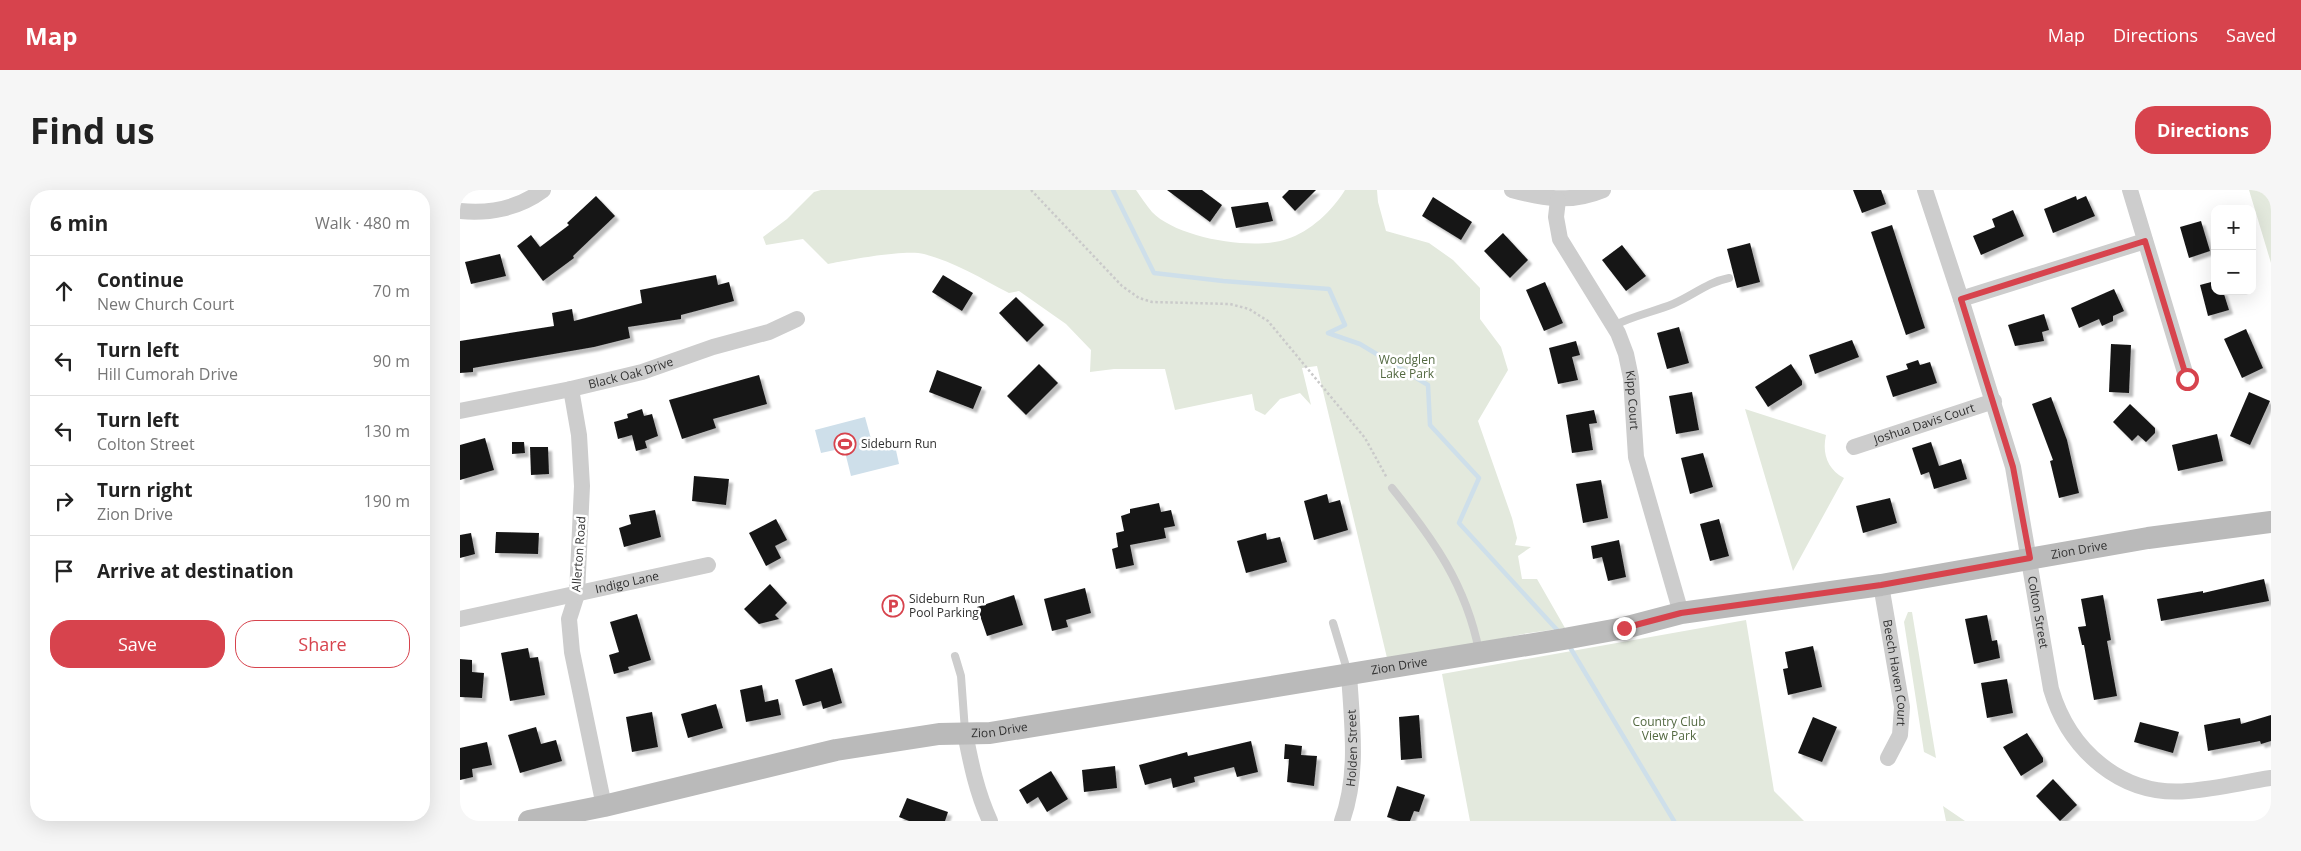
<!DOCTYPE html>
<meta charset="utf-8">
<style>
:root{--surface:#fff;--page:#f6f6f6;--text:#222;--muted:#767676;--line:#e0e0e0;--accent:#d7434d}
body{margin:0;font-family:"Open Sans",sans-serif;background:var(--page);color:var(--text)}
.controls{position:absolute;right:15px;top:15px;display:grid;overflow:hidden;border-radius:10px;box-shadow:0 5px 20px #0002}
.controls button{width:45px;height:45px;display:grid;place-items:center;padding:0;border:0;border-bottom:1px solid var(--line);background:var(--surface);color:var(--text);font:25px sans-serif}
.stop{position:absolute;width:15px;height:15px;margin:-11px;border:4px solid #d7434d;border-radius:50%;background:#fff}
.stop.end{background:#d7434d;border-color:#fff;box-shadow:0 1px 5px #0008}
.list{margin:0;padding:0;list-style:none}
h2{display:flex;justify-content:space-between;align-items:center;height:65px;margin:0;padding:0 20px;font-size:21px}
h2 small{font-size:16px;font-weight:400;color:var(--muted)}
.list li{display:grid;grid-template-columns:32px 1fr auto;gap:15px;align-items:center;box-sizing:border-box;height:70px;padding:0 20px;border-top:1px solid var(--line)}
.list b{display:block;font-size:19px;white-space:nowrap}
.list p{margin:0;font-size:16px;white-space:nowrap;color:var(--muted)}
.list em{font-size:16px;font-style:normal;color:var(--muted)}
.actions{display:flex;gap:10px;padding:15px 20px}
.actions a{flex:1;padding:11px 0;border:1px solid var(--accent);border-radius:20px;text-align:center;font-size:18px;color:var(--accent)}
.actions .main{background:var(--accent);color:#fff}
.icon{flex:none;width:28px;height:28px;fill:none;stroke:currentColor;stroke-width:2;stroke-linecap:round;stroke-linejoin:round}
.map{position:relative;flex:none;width:1811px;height:631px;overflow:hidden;border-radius:20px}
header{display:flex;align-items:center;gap:30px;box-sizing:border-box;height:70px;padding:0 25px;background:var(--accent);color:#fff}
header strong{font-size:24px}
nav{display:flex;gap:28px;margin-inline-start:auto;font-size:18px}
.intro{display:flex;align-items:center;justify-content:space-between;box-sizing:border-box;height:120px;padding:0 30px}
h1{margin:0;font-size:35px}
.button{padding:12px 22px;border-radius:20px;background:var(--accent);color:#fff;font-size:18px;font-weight:700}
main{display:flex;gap:30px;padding:0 30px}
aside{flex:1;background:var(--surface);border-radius:20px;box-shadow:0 5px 20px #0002}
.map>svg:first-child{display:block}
.green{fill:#e3e9dd}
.water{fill:#cedfea}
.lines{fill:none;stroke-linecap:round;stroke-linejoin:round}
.stream{stroke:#cedfea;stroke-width:4.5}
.building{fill:#171717;filter:url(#shadow)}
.path{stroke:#cacaca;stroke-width:2.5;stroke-dasharray:2.5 2.5;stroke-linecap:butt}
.lane{stroke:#cdcdcd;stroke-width:8}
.street{stroke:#cdcdcd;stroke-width:16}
.secondary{stroke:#bababa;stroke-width:22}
.route{stroke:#d7434d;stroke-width:6}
.labels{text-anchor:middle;stroke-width:5;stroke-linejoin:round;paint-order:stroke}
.park-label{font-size:12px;fill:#536941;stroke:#fff}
.street-label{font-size:12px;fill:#303030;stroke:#fff}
.poi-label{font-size:12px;fill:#303030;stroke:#fff;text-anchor:start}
</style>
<header>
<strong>Map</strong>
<nav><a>Map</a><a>Directions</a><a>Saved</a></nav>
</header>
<div class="intro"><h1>Find us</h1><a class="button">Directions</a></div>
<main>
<aside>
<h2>6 min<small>Walk · 480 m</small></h2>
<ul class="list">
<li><svg class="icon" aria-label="ahead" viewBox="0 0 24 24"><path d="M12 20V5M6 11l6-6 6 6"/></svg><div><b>Continue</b><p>New Church Court</p></div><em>70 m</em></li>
<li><svg class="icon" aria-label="left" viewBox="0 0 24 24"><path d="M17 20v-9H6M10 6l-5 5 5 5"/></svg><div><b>Turn left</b><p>Hill Cumorah Drive</p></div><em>90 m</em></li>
<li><svg class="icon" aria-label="left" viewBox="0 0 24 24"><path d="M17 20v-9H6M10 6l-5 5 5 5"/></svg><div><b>Turn left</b><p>Colton Street</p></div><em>130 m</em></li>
<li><svg class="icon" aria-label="right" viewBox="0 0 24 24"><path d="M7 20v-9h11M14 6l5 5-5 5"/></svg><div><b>Turn right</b><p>Zion Drive</p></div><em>190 m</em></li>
<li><svg class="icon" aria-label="arrive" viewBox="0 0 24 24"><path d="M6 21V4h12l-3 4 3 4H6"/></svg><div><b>Arrive at destination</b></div></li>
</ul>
<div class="actions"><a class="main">Save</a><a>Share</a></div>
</aside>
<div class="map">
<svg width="1811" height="631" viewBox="0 0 1811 631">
<defs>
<filter id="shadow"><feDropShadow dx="4" dy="4" stdDeviation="1" flood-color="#0004"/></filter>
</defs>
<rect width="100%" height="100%" fill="#fff"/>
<!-- green -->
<path class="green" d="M361,0H676C681,7 686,15 692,22C717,48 793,61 827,49C850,42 873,20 885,0H917L918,12L926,41L969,53L993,70L1020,98V129L1041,157L1048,180L1018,231L1052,328L1057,348L1055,355L1071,357L1058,366L1062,389H1077L1105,438L1063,444L928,472L857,176L842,178L851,215L840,203L820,209L805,225L795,220L792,204L715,220L705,179H654L630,182L631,160L606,134L559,101L549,103C522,89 495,72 464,64C446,59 388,70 368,74L343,49L306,55L303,47L327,29L354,2Z
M1789,0H1811V73Z
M1285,219L1366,245C1362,263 1367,279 1384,288L1333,381Z
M1448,422H1452L1476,568L1464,562L1444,432Z
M1286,430L1314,601L1344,631H1010L982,484Z
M1483,616L1505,631H1486Z"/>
<!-- water -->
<path class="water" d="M405,227L413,256L434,251L439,274L391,286L384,258L361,263L355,240Z"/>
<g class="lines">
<!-- stream -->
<path class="stream" d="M653,0L694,83L763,91L869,99L885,135L868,143L900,154L968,195L970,235L1019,288L999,333L1099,442
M1108,454L1214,631"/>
</g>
<!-- building -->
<path class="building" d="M707,0H742L762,15L750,32Z
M829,0H856L835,21L822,7Z
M1393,0H1421L1426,14L1402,23Z
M136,6L155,26L113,66L114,68L83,91L57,56L71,45L80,57L109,35L107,33Z
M1616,6L1617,10L1626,6L1635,26L1593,43L1584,19Z
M973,7L1012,32L1001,50L962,26Z
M808,12L813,31L776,38L771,17Z
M1553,20L1564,46L1521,65L1513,46L1535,37L1532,29Z
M1741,31L1750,61L1729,68L1720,37Z
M1432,35L1465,138L1446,145L1411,42Z
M1043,43L1068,70L1050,88L1024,61Z
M1290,53L1300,92L1277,98L1267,59Z
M1162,55L1186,86L1166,101L1142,70Z
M40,64L46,86L11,94L5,72Z
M256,85L258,95L269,92L274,111L221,125V129L168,137L170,148L134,157L13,178V182L0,183V151L94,136L92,123L112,119L114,131L182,113L180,100Z
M483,85L513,103L502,121L472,102Z
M1755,91V101H1763L1769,120L1748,126L1740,95Z
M1085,92L1103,133L1084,141L1066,100Z
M1654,99L1664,121L1653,126V131L1642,136L1639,129L1619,138L1611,118Z
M556,107L584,135L567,152L539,123Z
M1584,124L1589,140L1582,142L1584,151L1555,156L1548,135Z
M1219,137L1229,173L1207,179L1197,143Z
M1786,139L1803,178L1782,188L1764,149Z
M1392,150L1399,167L1355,184L1349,165Z
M1116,151L1120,165L1112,167L1118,190L1098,194L1089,158Z
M1651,154L1671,155L1669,203L1649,202Z
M1458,170L1460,175L1470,172L1477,193L1433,207L1426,186L1448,179L1446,174Z
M579,174L598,193L566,225L547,206Z
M1331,174L1342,191V195L1308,217L1295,197Z
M477,180L522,197L513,219L469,202Z
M299,185L307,214L253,229L256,238L222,249L209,210Z
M1232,202L1239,240L1216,244L1209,206Z
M1789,202L1810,211L1790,255L1770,246Z
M1591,207L1607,250L1619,303L1599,308L1590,271L1593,270L1572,214Z
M1670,214L1695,238V243L1686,252L1678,245L1672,251L1653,232Z
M182,219L184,226L192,224L198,246L185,251L187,258L176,261L172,245L158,249L154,232L168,228L167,224Z
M1134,220L1137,233L1129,234L1133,260L1112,263L1106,225Z
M1757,244L1763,271L1718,281L1712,255Z
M25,248L34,280L0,290V255Z
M52,252H64L65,263L52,264Z
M1471,252L1479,276L1501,269L1507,289L1474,299L1469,282L1461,285L1452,258Z
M70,257H88L89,284L71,285Z
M1243,263L1253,297L1230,304L1221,268Z
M234,286L269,289L266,315L232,311Z
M1141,290L1148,328L1123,333L1116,294Z
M867,304L869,313L880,310L888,340L854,350L844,311Z
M1430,308L1437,333L1403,343L1396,316Z
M699,313L701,322L711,320L715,336L704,338L706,348L670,355L674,375L656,379L652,359L658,357L656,343L664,341L661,326L670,323V319Z
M195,320L201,347L164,357L159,338L171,334L169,325Z
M316,329L327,350L315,356L321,368L306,376L289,343Z
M1259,329L1269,366L1250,371L1240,334Z
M36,342L79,343L78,364L35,363Z
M11,343L15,364L0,368V345Z
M806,343L807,350L820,347L827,372L786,383L777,351Z
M1159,350L1166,387L1148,391L1142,367L1133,369L1131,356Z
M1804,389L1809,411L1701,431L1697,409L1743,401V403Z
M310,394L327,413L315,425L319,429L299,434L284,419Z
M625,398L631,423L606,430L608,437L592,441L584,409Z
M554,405L563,435L527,446L517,417Z
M1643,405L1651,450L1647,451L1657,506L1634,510L1624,455H1622L1618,437L1626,436L1621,409Z
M177,424L191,470L168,477L169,480L154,484L149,465L159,462L150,432Z
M1527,425L1532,451L1537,450L1540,468L1514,474L1505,429Z
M1353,456L1362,497L1328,505L1323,479L1328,478L1325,462Z
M68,458L70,468L78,467L85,505L50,511L41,463Z
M0,469L12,470V482L24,483L22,508L0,507Z
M372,478L382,513L363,519L361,511L343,516L335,490Z
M1547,489L1553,523L1527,528L1521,493Z
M302,495L305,512L318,509L321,525L286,532L280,500Z
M256,514L263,538L228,548L221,524Z
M192,522L198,557L172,562L166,527Z
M959,525L962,568L941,570L939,527Z
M1811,525V551L1801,554L1800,551L1748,561L1744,535L1780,528L1781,534Z
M1353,527L1377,537L1362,572L1338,563Z
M1680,532L1719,542L1713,563L1674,552Z
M76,537L81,554L96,550L102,571L60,583L48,545Z
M1567,543L1583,568V572L1561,586L1543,557Z
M791,551L798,582L777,587L774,577L734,587L735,592L713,598L711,588L685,595L679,575L727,562L728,566Z
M27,552L32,575L12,579L13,587L0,590V558Z
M825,554L842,556L841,565L857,566L854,596L827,592L829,569H824Z
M655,576L657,598L624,602L622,580Z
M591,581L608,609L587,622L578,607L567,614L559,600Z
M1593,589L1617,615L1600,631L1576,606Z
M937,596L965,605L959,622L954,621L950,631H939L927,627Z
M447,608L488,622L485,631H449L439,627Z"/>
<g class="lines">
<!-- path -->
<path class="path" d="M571,0L662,96L679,108L692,112L770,114L789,119L808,131L905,248L927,288"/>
<!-- lane -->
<path class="lane" d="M1153,136C1172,126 1193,122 1213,114C1232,106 1248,92 1269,88
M932,298C974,350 1006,395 1019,461
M873,433L888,483
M495,466L501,486L505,541"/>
<!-- street -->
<g class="street">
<path d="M1052,0C1084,9 1112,13 1143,0"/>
<path id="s1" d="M1465,0L1501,109L1553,277L1591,499C1609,560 1661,607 1728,601C1756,599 1784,592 1811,588"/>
<path d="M1670,0L1727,189"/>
<path id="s2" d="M1098,10L1096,27L1100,49L1158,143L1166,164L1171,188L1176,267L1221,423"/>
<path d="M0,21C29,24 59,18 83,0"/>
<path d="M1501,109L1685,51"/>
<path d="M111,199L119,245L122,296L117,404L109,429L112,462L144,616"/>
<path id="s3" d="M0,221L111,199L182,182L253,157L309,142L337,129"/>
<path id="s4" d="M1394,257L1534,211"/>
<path id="s5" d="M1421,395L1442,517L1440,545L1428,568"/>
<path id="s6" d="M0,429L248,375"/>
<path d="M505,543C511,574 517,603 530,631"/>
<path id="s7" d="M882,631C899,584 892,534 889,484"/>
</g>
<!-- secondary -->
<path class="secondary" id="s8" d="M69,631L144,616L376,560L479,544L530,543L1104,449L1164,438L1221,423L1421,395L1688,348L1811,332"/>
</g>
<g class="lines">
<!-- route -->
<path class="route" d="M1164,438L1221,423L1421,395L1570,368L1553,277L1501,109L1685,51L1727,189"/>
</g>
<!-- icons -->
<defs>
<g id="stadium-ring" transform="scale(1.125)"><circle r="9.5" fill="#fff" stroke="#d7434d" stroke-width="1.5"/><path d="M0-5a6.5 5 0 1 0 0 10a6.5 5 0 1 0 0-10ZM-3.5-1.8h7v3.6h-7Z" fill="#d7434d"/></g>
<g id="parking-ring" transform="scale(1.125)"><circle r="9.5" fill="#fff" stroke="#d7434d" stroke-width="1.5"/><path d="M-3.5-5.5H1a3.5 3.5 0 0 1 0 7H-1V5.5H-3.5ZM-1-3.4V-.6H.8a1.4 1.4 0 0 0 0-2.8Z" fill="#d7434d"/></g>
</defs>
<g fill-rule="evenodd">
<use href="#stadium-ring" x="385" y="254"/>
<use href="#parking-ring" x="433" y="416"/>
</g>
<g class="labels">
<!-- park labels -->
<g class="park-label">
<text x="947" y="174">Woodglen<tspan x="947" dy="14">Lake Park</tspan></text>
<text x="1209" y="536">Country Club<tspan x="1209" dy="14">View Park</tspan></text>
</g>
<!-- street labels -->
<g class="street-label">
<text dy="4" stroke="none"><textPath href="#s3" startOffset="175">Black Oak Drive</textPath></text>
<text dy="4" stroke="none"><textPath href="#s2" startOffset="219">Kipp Court</textPath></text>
<text dy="4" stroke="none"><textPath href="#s4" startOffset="74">Joshua Davis Court</textPath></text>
<text dy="4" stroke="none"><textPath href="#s8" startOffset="1575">Zion Drive</textPath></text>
<text transform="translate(119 364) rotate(-86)" y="4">Allerton Road</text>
<text dy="4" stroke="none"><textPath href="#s6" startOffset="171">Indigo Lane</textPath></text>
<text dy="4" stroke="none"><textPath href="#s1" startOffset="438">Colton Street</textPath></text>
<text dy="4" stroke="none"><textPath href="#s8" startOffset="885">Zion Drive</textPath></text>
<text dy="4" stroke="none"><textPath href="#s5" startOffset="89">Beech Haven Court</textPath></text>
<text dy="4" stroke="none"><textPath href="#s8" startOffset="480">Zion Drive</textPath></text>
<text dy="4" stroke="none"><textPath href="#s7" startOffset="74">Holden Street</textPath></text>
</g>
<!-- poi labels -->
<g class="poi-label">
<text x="401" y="258">Sideburn Run</text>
<text x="449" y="413">Sideburn Run<tspan x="449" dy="14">Pool Parking</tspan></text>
</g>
</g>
</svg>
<div class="controls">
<button>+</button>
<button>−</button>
</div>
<div class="stop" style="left:1727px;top:189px"></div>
<div class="stop end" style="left:1164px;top:438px"></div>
</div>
</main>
